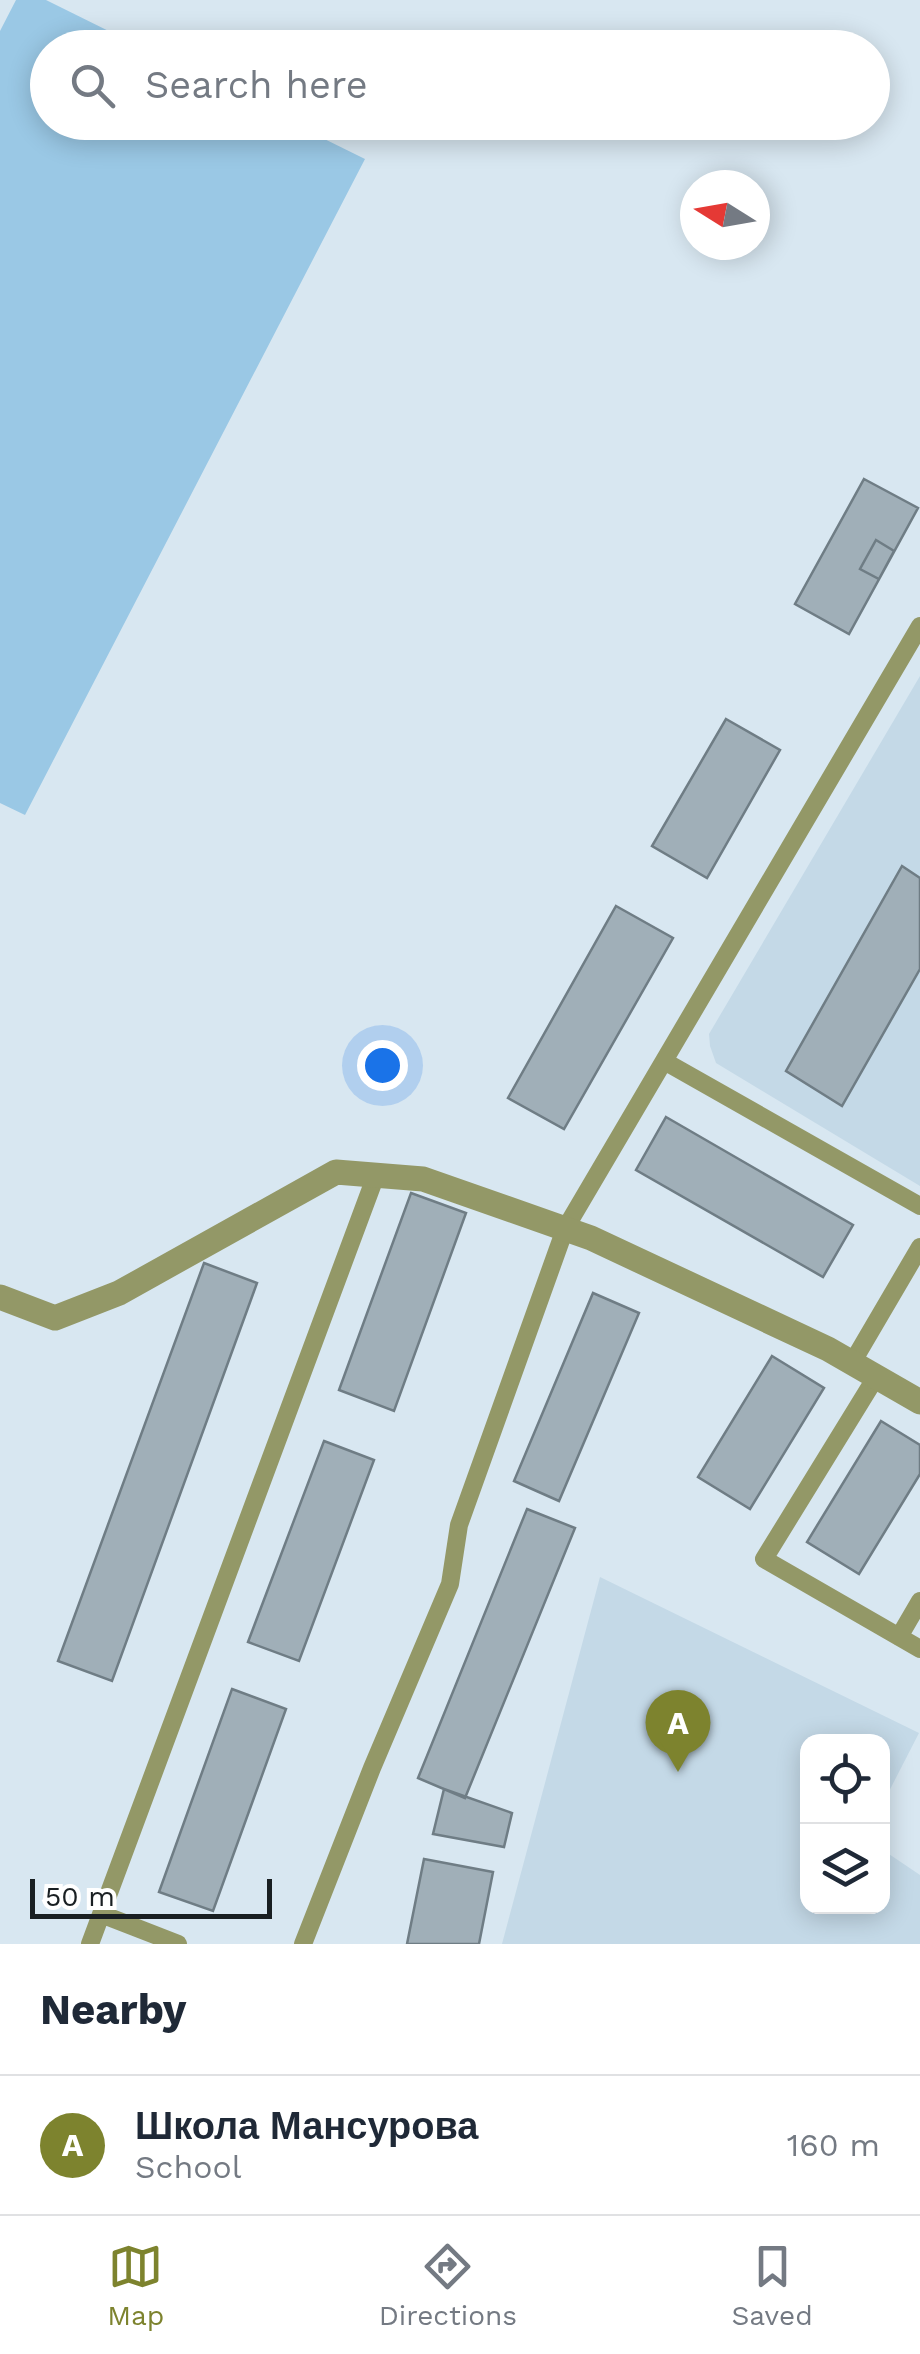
<!DOCTYPE html>
<meta charset="utf-8">
<style>
:root{--surface:#fff;--page:#f2f2f3;--text:#1f2937;--muted:#747a83;--line:#e0e1e3;--accent:#7d832e}
body{margin:0;font-family:"Work Sans",sans-serif;background:var(--page);color:var(--text)}
.controls{position:absolute;right:30px;bottom:30px;display:grid;overflow:hidden;border-radius:20px;box-shadow:0 5px 25px #0003}
.controls button{width:90px;height:90px;display:grid;place-items:center;padding:0;border:0;border-bottom:2px solid var(--line);background:var(--surface);color:var(--text);font:50px sans-serif}
.compass{position:absolute;left:680px;top:170px;width:90px;height:90px;border-radius:50%;background:var(--surface);box-shadow:0 5px 25px #0003;rotate:281deg}
.scale{position:absolute;left:30px;bottom:25px;width:242px;box-sizing:border-box;padding-left:10px;border:5px solid #191f22;border-top:0;font-size:28px;line-height:35px;white-space:nowrap;color:#191f22;-webkit-text-stroke:8px #fff;paint-order:stroke}
.you{position:absolute;left:382px;top:1065px;width:35px;height:35px;margin:-25px;border:8px solid #fff;border-radius:50%;background:#1a73e8;box-shadow:0 0 0 15px #1a73e833}
.badge{display:grid;place-items:center;width:65px;height:65px;border-radius:50%;background:var(--accent);color:#fff;font-size:32px;font-weight:700}
.pin{position:absolute;translate:-50% -82px;filter:drop-shadow(0 2px 5px #0008)}
.pin::after{content:'';position:absolute;top:52px;width:35px;height:30px;background:inherit;clip-path:polygon(0 0,100% 0,50% 100%)}
.list{margin:0;padding:0;list-style:none}
h2{display:flex;justify-content:space-between;align-items:center;height:130px;margin:0;padding:0 40px;font-size:42px}
h2 small{font-size:32px;font-weight:400;color:var(--muted)}
.list li{display:grid;grid-template-columns:65px 1fr auto;gap:30px;align-items:center;box-sizing:border-box;height:140px;padding:0 40px;border-top:2px solid var(--line)}
.list b{display:block;font-size:38px;white-space:nowrap}
.list p{margin:0;font-size:32px;white-space:nowrap;color:var(--muted)}
.list em{font-size:32px;font-style:normal;color:var(--muted)}
.icon{flex:none;width:55px;height:55px;fill:none;stroke:currentColor;stroke-width:2;stroke-linecap:round;stroke-linejoin:round}
.map{position:relative;flex:none;width:920px;height:1944px;overflow:hidden}
.search{position:absolute;background:var(--surface);box-shadow:0 5px 25px #0003;left:30px;right:30px;top:30px;height:110px;display:flex;align-items:center;gap:25px;box-sizing:border-box;padding:0 35px;border-radius:55px;color:var(--muted);font-size:38px}
.sheet{height:270px;background:var(--surface)}
nav{display:flex;justify-content:space-around;align-items:center;box-sizing:border-box;height:140px;border-top:2px solid var(--line);background:var(--surface);font-size:28px;color:var(--muted)}
nav a{display:grid;justify-items:center;gap:5px}
nav .on{color:var(--accent)}
.map>svg:first-child{display:block}
.built{fill:#c4d9e7}
.green{fill:#9ac8e5}
.building{fill:#a0afb8;stroke:#6f7d85;stroke-width:2.5}
.lines{fill:none;stroke-linecap:round;stroke-linejoin:round}
.lane{stroke:#939867;stroke-width:18}
.street{stroke:#939867;stroke-width:25}
</style>
<div class="map">
<svg width="920" height="1944" viewBox="0 0 920 1944">
<rect width="100%" height="100%" fill="#d8e7f1"/>
<!-- built -->
<path class="built" d="M920,676V1186L716,1063L710,1046L709,1034Z
M600,1577L919,1733L883,1803L882,1742H808V1906H882L883,1850L920,1875V1944H502Z"/>
<!-- green -->
<path class="green" d="M16,0H46L141,47L48,48V122L292,123L365,159L25,815L0,803V31Z"/>
<!-- building -->
<path class="building" d="M864,479L918,508L849,634L795,604Z
M876,540L894,551L879,579L860,569Z
M726,719L780,750L707,878L652,846Z
M902,866L920,878V969L842,1106L786,1071Z
M616,906L673,938L564,1129L508,1098Z
M666,1117L853,1225L823,1277L636,1170Z
M411,1193L466,1213L394,1411L339,1390Z
M204,1263L257,1283L112,1681L58,1661Z
M593,1293L639,1313L559,1501L514,1481Z
M772,1356L824,1388L750,1509L698,1477Z
M881,1421L920,1445V1474L859,1574L807,1542Z
M324,1441L374,1460L299,1661L248,1642Z
M527,1509L575,1528L465,1798L418,1778Z
M232,1689L286,1709L213,1911L159,1892Z
M444,1789L512,1813L504,1847L433,1834Z
M424,1859L493,1872L479,1944H407Z"/>
<g class="lines">
<!-- lane -->
<path class="lane" d="M664,1061L920,1206
M852,1363L920,1247
M876,1377L764,1559L920,1649
M899,1637L920,1601
M101,1914L178,1944
M90,1944L376,1175
M303,1944L372,1768L450,1584L459,1525L565,1229L920,626"/>
<!-- street -->
<path class="street" d="M0,1297L55,1318L119,1293L336,1172L423,1179L591,1238L828,1349L920,1402"/>
</g>
</svg>
<div class="controls">
<button><svg class="icon" aria-label="locate" viewBox="0 0 24 24"><circle cx="12" cy="12" r="6"/><path d="M12 2v4M12 18v4M2 12h4M18 12h4"/></svg></button>
<button><svg class="icon" aria-label="layers" viewBox="0 0 24 24"><path d="M12 4l9 5-9 5-9-5zM3 14l9 5 9-5"/></svg></button>
</div>
<svg class="compass" viewBox="-18 -18 36 36"><path d="M0-13l5 13h-10z" fill="#e53935"/><path d="M0 13l5-13h-10z" fill="#747a83"/></svg>
<div class="scale">50 m</div>
<div class="you"></div>
<div class="pin badge" style="left:678px;top:1772px">A</div>
<div class="search"><svg class="icon" aria-label="search" viewBox="0 0 24 24"><circle cx="10" cy="10" r="6"/><path d="M15 15l6 6"/></svg>Search here</div>
</div>
<section class="sheet">
<h2>Nearby<small></small></h2>
<ul class="list">
<li><span class="badge">A</span><div><b>Школа Мансурова</b><p>School</p></div><em>160 m</em></li>
</ul>
</section>
<nav>
<a class="on"><svg class="icon" aria-label="map" viewBox="0 0 24 24"><path d="M3 6l6-2 6 2 6-2v14l-6 2-6-2-6 2zM9 4v14M15 6v14"/></svg>Map</a>
<a><svg class="icon" aria-label="directions" viewBox="0 0 24 24"><path d="M12 3l9 9-9 9-9-9zM9 14v-3h6M13 9l2 2-2 2"/></svg>Directions</a>
<a><svg class="icon" aria-label="saved" viewBox="0 0 24 24"><path d="M7 4h10v16l-5-4-5 4z"/></svg>Saved</a>
</nav>
